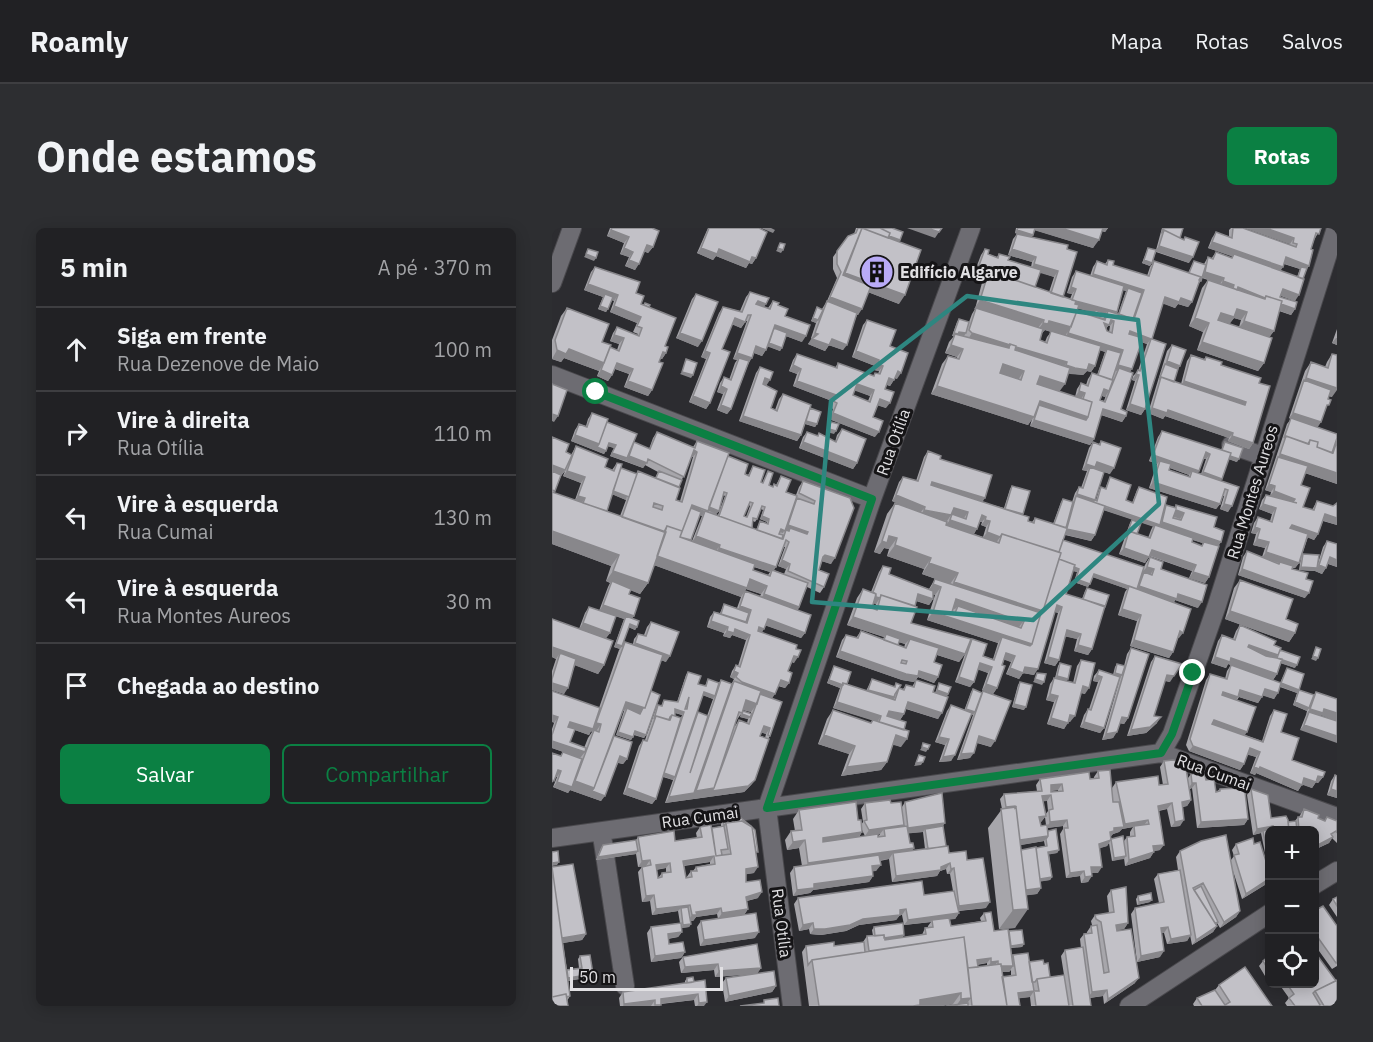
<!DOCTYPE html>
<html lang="pt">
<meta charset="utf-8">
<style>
:root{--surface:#212124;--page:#2d2e31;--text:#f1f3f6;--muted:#a2a3a6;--line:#3e3e41;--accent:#0b8043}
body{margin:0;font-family:"IBM Plex Sans",sans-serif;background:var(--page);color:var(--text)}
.controls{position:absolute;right:18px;bottom:18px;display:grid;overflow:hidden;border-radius:9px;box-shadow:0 3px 15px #0003}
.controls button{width:54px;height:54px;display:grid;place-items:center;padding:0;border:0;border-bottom:2px solid var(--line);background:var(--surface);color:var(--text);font:30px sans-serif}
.scale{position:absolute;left:18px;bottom:15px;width:153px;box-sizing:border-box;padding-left:6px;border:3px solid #e1e0e3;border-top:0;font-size:16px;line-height:21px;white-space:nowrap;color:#e1e0e3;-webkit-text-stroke:4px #151416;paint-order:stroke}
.stop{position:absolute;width:18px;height:18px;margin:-14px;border:4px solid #0b8043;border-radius:50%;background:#fff}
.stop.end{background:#0b8043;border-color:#fff;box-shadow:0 2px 6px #0008}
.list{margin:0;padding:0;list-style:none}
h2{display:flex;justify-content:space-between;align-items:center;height:78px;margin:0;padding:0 24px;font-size:26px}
h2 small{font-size:20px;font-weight:400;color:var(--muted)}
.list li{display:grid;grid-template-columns:39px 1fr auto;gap:18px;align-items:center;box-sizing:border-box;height:84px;padding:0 24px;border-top:2px solid var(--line)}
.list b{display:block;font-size:22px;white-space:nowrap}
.list p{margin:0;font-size:20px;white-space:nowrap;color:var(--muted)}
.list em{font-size:20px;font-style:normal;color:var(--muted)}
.actions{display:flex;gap:12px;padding:18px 24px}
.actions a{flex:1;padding:14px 0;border:2px solid var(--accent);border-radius:9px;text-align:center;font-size:21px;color:var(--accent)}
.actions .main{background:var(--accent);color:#fff}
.icon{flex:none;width:33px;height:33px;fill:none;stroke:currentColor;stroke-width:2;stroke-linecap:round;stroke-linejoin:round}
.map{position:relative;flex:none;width:785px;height:778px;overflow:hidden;border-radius:9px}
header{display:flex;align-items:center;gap:36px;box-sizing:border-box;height:84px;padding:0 30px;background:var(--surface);border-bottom:2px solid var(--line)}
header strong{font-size:28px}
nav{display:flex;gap:33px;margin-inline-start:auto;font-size:21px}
.intro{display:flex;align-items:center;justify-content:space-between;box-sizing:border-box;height:144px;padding:0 36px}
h1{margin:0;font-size:42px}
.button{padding:15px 27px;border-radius:9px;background:var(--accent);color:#fff;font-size:21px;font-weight:700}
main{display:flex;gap:36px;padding:0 36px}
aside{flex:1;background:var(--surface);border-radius:9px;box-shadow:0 3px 15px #0003}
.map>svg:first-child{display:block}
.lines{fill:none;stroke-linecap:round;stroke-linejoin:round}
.minor-casing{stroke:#4a494d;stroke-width:20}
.minor{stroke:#6d6c72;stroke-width:18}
.wall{fill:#a7a6ab;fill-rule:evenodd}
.shaded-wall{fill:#88878b}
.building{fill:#c2c1c7;stroke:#88878b;stroke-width:1.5;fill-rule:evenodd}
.route{stroke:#0b8043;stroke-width:8}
.marked{fill:none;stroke:#2e8680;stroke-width:4.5;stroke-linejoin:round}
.labels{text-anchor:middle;stroke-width:6;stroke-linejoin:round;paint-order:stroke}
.poi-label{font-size:16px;font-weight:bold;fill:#e1e0e3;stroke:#151416;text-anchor:start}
.street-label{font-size:16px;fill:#e1e0e3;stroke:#151416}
</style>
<header>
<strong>Roamly</strong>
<nav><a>Mapa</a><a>Rotas</a><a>Salvos</a></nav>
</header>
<div class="intro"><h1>Onde estamos</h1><a class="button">Rotas</a></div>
<main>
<aside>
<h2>5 min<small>A pé · 370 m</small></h2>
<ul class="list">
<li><svg class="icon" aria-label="ahead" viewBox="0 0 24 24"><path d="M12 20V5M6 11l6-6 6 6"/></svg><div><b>Siga em frente</b><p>Rua Dezenove de Maio</p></div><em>100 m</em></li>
<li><svg class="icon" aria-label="right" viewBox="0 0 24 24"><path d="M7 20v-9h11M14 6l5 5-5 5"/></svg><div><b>Vire à direita</b><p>Rua Otília</p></div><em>110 m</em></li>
<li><svg class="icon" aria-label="left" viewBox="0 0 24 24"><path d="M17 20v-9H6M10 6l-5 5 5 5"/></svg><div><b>Vire à esquerda</b><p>Rua Cumai</p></div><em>130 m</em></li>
<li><svg class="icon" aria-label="left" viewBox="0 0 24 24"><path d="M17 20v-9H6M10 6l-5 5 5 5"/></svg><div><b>Vire à esquerda</b><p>Rua Montes Aureos</p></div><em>30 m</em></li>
<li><svg class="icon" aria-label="arrive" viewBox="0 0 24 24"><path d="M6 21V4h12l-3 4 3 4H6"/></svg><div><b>Chegada ao destino</b></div></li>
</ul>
<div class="actions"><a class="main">Salvar</a><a>Compartilhar</a></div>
</aside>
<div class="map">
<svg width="785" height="778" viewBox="0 0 785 778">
<rect width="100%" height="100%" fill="#2c2c30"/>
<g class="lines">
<!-- minor casing -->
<g class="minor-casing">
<path id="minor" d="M0,55L20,0
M0,147L320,271
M679,217L711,228
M609,525L620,506L665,377L784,0
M50,608L73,758
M0,610L609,525L785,589
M762,657L785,643
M240,778L215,580L320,271L419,0
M577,778L718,685"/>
</g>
<!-- minor -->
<use href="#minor" class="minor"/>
</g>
<!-- wall -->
<path class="wall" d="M58,0H100L101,19L96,25L92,23L83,42L73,38L77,29L68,26L72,15L55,8Z
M156,0H207L204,30L200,36L197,35L194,40L164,28L161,32L145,25Z
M304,0H340L348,12L347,14V76L316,64L306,87H305L291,122L277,117L273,123L256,116L260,111L259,110L264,95L259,93L265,79L270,81L275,73L285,50L281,41V29L296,8L302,6Z
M464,0H556L553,4L550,3L541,20L483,2L480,9L515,21L511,69L518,71L520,66L515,65L520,49L524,43L538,48L541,39L545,33L553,36L556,32L561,37L595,48L598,39L602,33L636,45L642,33L652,36L656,29L659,31L664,24L679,30L680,28L656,20L660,10L664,4L677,9V2L679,0H691L738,17V16L693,0H769L762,12L759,21L757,38L755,40L743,73L729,68L728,69L743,81L739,87L727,83L722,103L717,109L712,135L706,143L645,122L651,104L637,98L650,60L656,52L650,50L649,53L646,56L640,74L636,79L626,76L623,80L611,75L600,111L593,181L589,187L574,182L583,153L580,152L581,148L586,143L595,116L589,114L578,144L569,181L574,188L570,194L549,187L542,211L538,217L478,198L480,191L476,197L379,166L390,136L396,128L405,130V129L393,125L397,114L402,108H400L405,94L407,91L417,94L420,86L423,81L431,51L421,48L429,27L433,21L436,26L445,29L447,26L456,32L479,39L480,34L456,27L461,11L465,6L470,7L463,5ZM732,36L748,41L745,49L728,43ZM488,44L502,49L497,64L483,59ZM571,62L574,63L566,86L564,85ZM526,80L542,85L541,88L525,83ZM682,90L689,92L687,99L677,96ZM556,98H558L557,104L555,103L554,101ZM493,102L499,104L495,109L493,114L488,112L490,105ZM548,122L553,124L545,147L540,145L536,151L534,157L529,155L525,161L523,169L507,164L516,145L531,147L535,143L539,144L543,138ZM554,167L552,173L548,172L550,168L553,169Z
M610,0H631L628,10L631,12L633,9L637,35L604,24L598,38L590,35L596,20L604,22Z
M43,39L84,65L89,76L91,77L93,75L97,79L113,118L114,125L110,131L108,130L100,162L96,168L72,159L77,146L63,141L60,147L56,153L45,148L47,143L12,130L9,134L0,131V112L9,88L15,80L50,114L58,119L65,122L67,116L58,113L61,105L65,99L85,107L86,106L81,104L85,95L58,84L62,73L60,72L54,84L46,81L51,69L32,62L39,44Z
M198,64L212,79L216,80L221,73L226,77L250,114L234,108L228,123L216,118L210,128L202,125L197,134L179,181L175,186L165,182L171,166L165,164L168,155L172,149L177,152L183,135L185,132L181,131L195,93H194L189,100L180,96L170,121L158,175L154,181L137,174L154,131L149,129L167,85L171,79L188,83L194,69Z
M144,66L146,119L124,110L140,71Z
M315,92L338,118L345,151L343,150L338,158L335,157L333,161L334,180L326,177L321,189L323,209L277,191L281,181L277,179L280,173L241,158L245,146L237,143L241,132L245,126L283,140L286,135L321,148L323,145L326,146L327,143L322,142L323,138L300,129L311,97ZM303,162L318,168L316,173L301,167Z
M785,101V117L780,115Z
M620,117L628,138L626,141L622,153L629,156L635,133L639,127L652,131L654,129L669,137L707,155L701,215L697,221L676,213L677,210L613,188L611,191L596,185L615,123Z
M780,126V169L777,168L773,183L769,194L765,199L785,206V256L753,245L749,257L751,279L760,282L765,273L781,278L785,275V297L771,293L766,306L762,312L756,309L747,335L743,340H741L740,341L754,351L753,370L686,347L691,329L695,323L710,329L713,320L701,317L704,306L699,305L702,295L706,289L718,293L720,286L707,281L710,272L714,267L718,268L719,264L713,262L735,196L739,191L737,190L753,143L759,134L773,139L775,134Z
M208,139L214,157L219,180L223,182L227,171L231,166L258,180L265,196L263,199L253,196L249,207L245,213L187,193L204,145Z
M40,185L55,194L80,217L97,221L101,210L105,204L141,219L145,213L176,228L193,246L196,247L201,238L209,254L210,255L216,243L217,257L220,259L222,256L224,257L229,248L234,264L244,267L247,259L251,253L298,270L279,336L270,333L267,342L272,359L268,365L255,359L247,379L246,382L253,405L249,410L213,397L210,404L244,421L242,435L240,434L236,443L237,455L233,460L226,458L220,470L218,508L216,511L203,552L199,557L192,564L113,575L121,552L111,549L104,571L100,576L71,566L87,518L91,512H93L104,480L106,477L109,478L112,472L125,474L134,447L136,444L146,456L153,458L156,451L167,455L169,452L181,456L180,455L182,451L178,449L180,443L184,437L186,438L194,412L180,407L178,410L171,408L172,405L155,399L158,389L162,384L168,385L172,376L185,380L189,369L102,337L96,355L88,366L79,362L77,366L82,388L80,390L85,399L83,402L77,399L68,421L62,419L72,391L64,388L58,405L54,410L27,401L33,385L37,379L47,383L56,359L58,355L54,353L59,338L0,316V209L14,224L19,227L24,218L53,239L60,242L65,235L69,240L84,246L86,243L103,250L106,244L93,237L91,240L58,228L62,220L56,218L52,226L19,213L23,202L27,196L34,198L36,191ZM139,229H141L128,273L124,272L127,259ZM13,243L11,248L29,255L23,272L2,265L9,248ZM60,266L74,272L68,288L55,283ZM171,267L173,268L166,287L156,283L164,286L167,283ZM197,277L198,278L194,289L192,288ZM209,281L211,282L208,291L215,294V295L208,293L204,302L200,300L201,293L203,294L205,291ZM148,287L150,288L140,313L139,312ZM232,319H233L226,338L234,341L232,346L222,342ZM202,339L218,344L216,347L201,342ZM194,361L209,366L208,368L193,363ZM151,467L161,471L155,488L144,487ZM191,482L199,484V485H190ZM123,485L130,487L122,512L123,488ZM189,486L188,489L196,491L195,495L187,492L183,498L184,493ZM209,504L214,506L213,510L208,508Z
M290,201L305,235L301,241L247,220L251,209L255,204L265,208L267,205L283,214L285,207Z
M610,203L669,222L673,214L685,234L677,231L668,253L687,259L676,284L668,281L672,268H670L668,276L664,281L597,260L604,238L605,236L597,233L606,209ZM651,231H654L649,246L646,245ZM618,240L637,247L636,249L617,242Z
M549,213L558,246L552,244L543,272H544L547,262L549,259L553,261L558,249L574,272L580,275L585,262L587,259L612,279L614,277L623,279L624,277L662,299L669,314L666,318L657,349L653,355L637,350L640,343L597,328L593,335L567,326L578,295L580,292L585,306L596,310L599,302L601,298L552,282L543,307L539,313L513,307L511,312L592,339L594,335L598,329L646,380L623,372L622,375L627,410H626L621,424L617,430L578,418L585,393L566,387L573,364L575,361L541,349L536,359L522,354L525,344L521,343L514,366L530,371L533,363L535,360L540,421L536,427L522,423L525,411L513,408L507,432L503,438L492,435L506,385L503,384L482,447L471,445L467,451L454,446L459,434L452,431L445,460L441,466L430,462L436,445L426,441L422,454L418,459L403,454L413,426L407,434L385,427L382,434L386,449L382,455L366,449L362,454L350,452L284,429L290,412L294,407L304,410L309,403L331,411L332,409L295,397L305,370L311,361L319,364L327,344L331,338L337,346L377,361L383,351L398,356L370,346L372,341L335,328L337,321L332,320L328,326L322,324L335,286L343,275L353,278L340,273L347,254L351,249L364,253L372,229L376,223L388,231L430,274L452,280L458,261L460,258L470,286L476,293L480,294L483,290L501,296L509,274L511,271L520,274L523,265L527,259L529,260L535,243L530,242L537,220L541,214L547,216ZM428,294H430L429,297L434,299L431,309L422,306ZM641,312L651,315L649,318L640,314ZM381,366L383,367L375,392L446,415L441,431L431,428L420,411L417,416L359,395L364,373L377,377L381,371ZM321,375L324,376L322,381L320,380ZM347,414L353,416L352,420L346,417Z
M775,313L785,316V339L776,336L770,346L763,343L747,342L749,329L751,326L766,335L771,319Z
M688,352L734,391L743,405L737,414L673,391L682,360Z
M0,391L52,437L46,446L23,437L12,466L0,462V443L4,431L0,429Z
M99,394L114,434L109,432L99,463L94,507L92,510L82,507L79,512L64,507L72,483H71L62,508L75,531L71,536L66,535L49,573L18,562L16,565L1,559L5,549H3L0,555V525L8,528L11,524L29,530L0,520V501L2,495L0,463L47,480L67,422L73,414L81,416L82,411L86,406L92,407L95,399ZM23,502L37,507L39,503L40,504L36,510L32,520L18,514Z
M688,397L722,417L728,422L743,440L729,435L725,446L721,452L728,455L735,440L747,462L762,467L764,464L785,471V493L769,487L748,502L754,487L755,483L741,477L745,465L728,459L722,471L711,467L706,475L687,469L685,472L693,507L710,513L718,488L722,482L729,504L740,532L771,549L766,555L764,554L760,560L750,556L746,563L704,545L703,547L698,545L704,529L695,526L692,536L688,542L637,523L634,517L654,452L658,446L673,451L675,443L679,437L676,436L674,440L659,435L666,413L670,407L681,411L684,403Z
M579,420L576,490L572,496L568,495L561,510L550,512L568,450L552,500L548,505L528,499L532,487L536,481H537L546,454L541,453L542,448L547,442L561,447L563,439L565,436L572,438L575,426Z
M603,428L618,454L613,453L602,488L605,495L594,505L575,508L599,434Z
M529,432L533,466L529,465L518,494L516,493L512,501L495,496L502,474L494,472L498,456L502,450H503L506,438L508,435L515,453L521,455L525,438Z
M282,438L295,456L314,463L320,451L342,459L344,455L348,460L351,461L354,457L360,459L364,452L383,465L387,455L396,466L386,491L354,481L352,486L348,492L352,502L349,519L341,516L335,534L329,542L289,548L297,526L266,516L275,491L281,482L319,495L321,492L281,480L288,460L275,455Z
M468,454L472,482L460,479L466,457Z
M421,461L429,466L431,463L439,519L425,515L418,530L405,532L421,487H419L399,533L387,534L393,517L383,514L395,483L399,477L412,483L419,464Z
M612,533L638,540L635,544L636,550L639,546L654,552L664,564L668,561L696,591L692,597L645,600L640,560L638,561L639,572L635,578L631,579L628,598L619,599L615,581L607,583L608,622L602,623L598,630L573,638L572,630L560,633L557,615L555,618L547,620L546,645H540L536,654L529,655L528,648L514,650L508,606L511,601V598L495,600L496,603L507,622L505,625L497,626L500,649L498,652L489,653V660L485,666L474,667L463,700L447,701L436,600L450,581L448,571L452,566L485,563L484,557L488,551L542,550V549L546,543L560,560L564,554L607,557H611L608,539ZM506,562V563L499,564V563ZM491,573H495L496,583L493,587ZM493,589L494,597L489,598L488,594H489ZM581,599L578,604V608L575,609L572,613L559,611L558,609L561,606L567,604L570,601ZM492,613L493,618L469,622L468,617Z
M783,547L785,570L775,567L779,553Z
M699,561L719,590L736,594L743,593L746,589H747L752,581L766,590L772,593L775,589L785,593V615L780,610L777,615L762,622V603H717V625H713L709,605L701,607L695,567Z
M353,574L391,598L394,618L397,625L415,632L434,680L407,683V685L403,691H398L399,698L429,693L428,690L432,685L442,703L456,704L472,716L470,719L459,720L460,729L461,727L477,734L492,736L498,749L512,747L509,728L513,722L529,720L528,711L532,706L535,705V704L539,698H541L540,697L539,693L543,687L557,685L555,668L559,662L576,695L572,701L565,702L583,755L552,776L551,768L538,770L539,778H479L478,769L482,763L481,757L482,763L478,769L467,770L468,778H394L401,776L390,778H257L250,724L254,718H282L311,714L315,708H321L320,702L322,699L352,707L350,710L370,707L373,700H376V698L379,694L352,697L350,687H348L344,692L307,697L294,703L269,707L258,706L257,701L247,703L242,676L246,670L372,667L401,663L398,646H395L394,641L388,643L385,648L340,654L337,631L328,633L324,643H320L321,648L317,654L261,662L258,665L241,668L238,645L242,639L250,638L247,620L235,622L233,612L239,603H243L241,591L247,582L306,592L309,597L311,594L309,581L313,575H339L350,579ZM310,602L313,608L328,606L326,609H307L310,604ZM371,604L373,621L360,623L358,615L356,605ZM435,735V738L426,739L425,737ZM459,742V748L450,749V744H457Z
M171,593L204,627L202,645L194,646V654L206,670L195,673L196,681L192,687L166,691L165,686L144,689L141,693H138L139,696L137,699L129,700L130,704L126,709L116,711L117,716L133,724L129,730L99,734L95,705L99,699L128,695L126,683L100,687L98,673L90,674L86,644L90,639L94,638L86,639L84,626L44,632L49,620L51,617L84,612L86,609L123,613L145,610L144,605L148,599L160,600L169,598V596ZM158,634V636L144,639L141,643H139L134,650L132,638ZM114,640V645H110L106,650L104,642Z
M684,616H702L716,655L690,671L681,643L688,683L684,689L668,700L665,695L664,697L665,698L661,704L640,717L638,707L635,713L615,716L612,705H610L608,729L585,734L579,686L583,680L607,675L602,651L606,646L626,642L624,629L628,623L679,632L682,628L680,622Z
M0,639L34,706L30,712L11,715L15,742L27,740L26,731L28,728L41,746L39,749L16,753L18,768L15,773Z
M586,668L598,674L585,677L584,671Z
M785,669V689L777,677L781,671Z
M762,683L785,698V738L780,741L762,716Z
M149,693L203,710L148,718L145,699Z
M717,728V752L716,753L707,738L711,733Z
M131,729L209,740L205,745L224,758L220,764L173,774L170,755L174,750L197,746L163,749L162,742L129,745L127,734Z
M135,750L142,754L152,778H143L142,772L109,776L108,778H68L67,770L71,764L133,755V753Z
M727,756H762L785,778H735L733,775L737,770Z
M667,757L720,778H642L641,776L645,770L663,762Z"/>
<!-- shaded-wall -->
<path class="shaded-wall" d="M209,0H219L223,2L221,5Z
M355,0H375L387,4L383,10Z
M475,0H509L547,12L541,20Z
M548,0H556L553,4L547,2Z
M693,0H714L742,10L738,16Z
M59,2L77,9L72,15L55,8Z
M465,2L481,7L479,10L463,5Z
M325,3L348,12L346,15Z
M660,14L731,39L727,45L656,20Z
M95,17L101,19L96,25L91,23Z
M607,18L641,29L637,35L603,23Z
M72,20L81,24L77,29L68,26Z
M149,20L167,21L204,30L200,36L197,35L194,40L164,28L161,32L145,25Z
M226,20L231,22L229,25L224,23Z
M460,21L484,29L480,34L456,27Z
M34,26L44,30L42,33L32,29Z
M734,29L757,38L753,43L749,39L748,41L730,35Z
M77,32L87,36L83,42L73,38Z
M592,32L600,35L598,38L590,35Z
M482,36L506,43L502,49L478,42Z
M425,43L435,46L431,51L421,48Z
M653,44L672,50L668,56L649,49Z
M293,45L353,67L347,76L287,53Z
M541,46L592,62L588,68L576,60L574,63L537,52Z
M671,53L682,57L678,63L667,59Z
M36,56L66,67L62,73L52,69L53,66L51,69L32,62Z
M519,59L524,61L520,66L515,65Z
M686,59L713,70L709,75L677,66Z
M731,61L747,67L743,73L727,67Z
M278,69L310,81L306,87L274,75Z
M613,69L629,70L640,74L636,79L626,76L623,80L609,75Z
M713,70L743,81L739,87L710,76Z
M428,72L492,92L486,100L422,81Z
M520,72L565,84L561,90L556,83L552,87L543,82L542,85L516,78Z
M206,73L214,76L210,82L202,79Z
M48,78L56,81L54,84L46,81Z
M62,78L89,89L85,95L58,84Z
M685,81L695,84L689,92L682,90L676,98L663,93L669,85Z
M183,90L193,94L189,100L179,96Z
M261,90L266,92L264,95L259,93Z
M643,90L657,95L651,104L637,98Z
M559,92L562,93L558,98H556L553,102L552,95Z
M497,93L519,99L513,108L493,102L490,105L485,103L491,95Z
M692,93L722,103L716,111L686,101Z
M223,97L254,108L250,114L220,103Z
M578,103L599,111L595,116L574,109Z
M407,104L414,105L412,108L403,106L402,108H400L402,105Z
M128,105L150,113L146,119L124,110Z
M263,105L266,106L277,117L273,123L256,116Z
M420,105L458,117L454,123L416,111Z
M516,105L571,122L567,128L555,121L553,124L512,111Z
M62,107L72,110L67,116L58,113Z
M784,110H785V117L780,115Z
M280,111L295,117L291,122L276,117Z
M650,114L712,135L706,143L645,122Z
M216,115L230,120L228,123L214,118Z
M399,117L411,121L405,129L393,125Z
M458,117L515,134L511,140L455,123Z
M204,118L214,122L210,128L200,124Z
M17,121L52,135L47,143L12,130L9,134L0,131L5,122Z
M153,123L158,125L154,131L149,129Z
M304,123L327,132L323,138L300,129Z
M111,124L114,125L110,131L107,130Z
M185,125L200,130L196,136L187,130L185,132L181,131Z
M615,133L628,138L624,144L613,136Z
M65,135L81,141L77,146L61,140Z
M326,136L331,138L327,143L322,142Z
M451,136L472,143L466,152L445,145Z
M537,136L543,138L539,144L535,143L531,147L518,146L510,143L514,137Z
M241,137L249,141L245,146L237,143Z
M566,137L580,141L576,147L567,140L565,143L562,142Z
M49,142L60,147L56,153L45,148Z
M346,143L349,145L345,151L342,149Z
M130,144L141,147L139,150L128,146Z
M584,146L587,147L583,153L580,152Z
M488,148L513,156L507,164L482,156Z
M213,150L218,152L214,158L209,156Z
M337,150L342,152L338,158L333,156Z
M754,150L785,160V162L780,169L750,159L752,152L748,158Z
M76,153L100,162L96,168L72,159Z
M245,153L284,167L280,173L241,158Z
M632,153L694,174L690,180L628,159Z
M305,156L322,162L318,168L301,162Z
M169,158L175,161L171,166L165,164Z
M385,158L482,189L476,197L379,166Z
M552,161L557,163L553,169L548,167Z
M527,163L533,165L529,171L523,169Z
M141,168L158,175L154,181L137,174Z
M328,171L338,175L334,180L324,177Z
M488,173L536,189L530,198L487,177L484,182Z
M578,176L593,181L589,187L574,182Z
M169,177L179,181L175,186L165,182Z
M600,180L616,182L681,205L677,210L613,188L611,191L596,185Z
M551,181L574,188L570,194L547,186Z
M281,185L327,204L323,209L277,191Z
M741,185L769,194L765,200L737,190Z
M0,186L6,188L2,194L0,193Z
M191,188L249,207L245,213L187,193Z
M253,192L265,196L263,199L251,195Z
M482,192L542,211L538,217L478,198Z
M277,201L284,203L282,206L275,204Z
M23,207L47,216L54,223L52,226L19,213Z
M680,208L701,215L697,221L676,213Z
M251,214L305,235L301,241L247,220Z
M57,215L64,217L62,220L55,218Z
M142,222L145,224L141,229L138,228Z
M654,224L658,226L654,231L649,230Z
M60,225L75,230L73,233L58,228Z
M669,225L687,231L685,234L667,228Z
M728,226L785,245V256L724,235L726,229L722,234Z
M601,227L647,243L643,249L640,243L637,247L607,236L608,233L605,236L597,233Z
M77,228L95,235L91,240L73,233Z
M545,234L562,240L558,246L538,239L535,243L530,242L534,236Z
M0,237L13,242L9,248L0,244Z
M15,243L33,249L29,255L11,248Z
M651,244L670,251L666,256L647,250Z
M380,254L433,270L429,276L376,259Z
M601,254L668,276L664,281L597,260Z
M717,256L723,258L719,264L713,262Z
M59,262L75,268L74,272L57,265Z
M722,263L743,271L739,276L717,269Z
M525,266L543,272L539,278L524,268L521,272Z
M344,267L373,279L368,285L340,273Z
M26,268L33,270L29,276L22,273Z
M541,275L608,297L610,294L669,314L665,320L539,278Z
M672,276L680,278L676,284L668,281Z
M711,276L724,280L720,286L707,281Z
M140,277L153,283L150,288L137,283Z
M157,279L167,283L164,286L155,282Z
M402,280L416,284L412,290L397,285Z
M372,282L399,287L395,293L368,288Z
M624,282L632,285L628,291L620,288Z
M773,286L785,290V297L769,292Z
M430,287L434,289L430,294L426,293Z
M210,288L217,291L215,294L208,291Z
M398,292L425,301L421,307L394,297Z
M433,292L438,293L434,299L429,297Z
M236,297L256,304L252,310L238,300L236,304L232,303L231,305L227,304L229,301L232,302Z
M740,297L766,306L762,312L736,302Z
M703,299L708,301L704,306L699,305Z
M515,301L543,307L539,313L511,306Z
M0,303L67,327L59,338L0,316Z
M435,304L448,309L444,315L431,310Z
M144,308L168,317L164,323L140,314Z
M337,308L345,310L337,321L332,320L328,326L322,324L330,313Z
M705,311L717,314L713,320L701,317Z
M343,317L379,330L372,341L335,328Z
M167,320L224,339L220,345V342L218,344L163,326Z
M572,320L597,329L593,335L567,326Z
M600,322L644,337L640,343L596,327Z
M714,324L747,335L743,340L727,335L728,334L727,335L710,330Z
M105,327L198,351L215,358L209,366L194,361L189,369L99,336Z
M273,327L283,330L279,336L269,333Z
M778,329L785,332V339L774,335Z
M230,332L238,336L234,341L226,338Z
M504,333L527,341L525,344L503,337Z
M377,335L406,345L398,356L370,346Z
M767,337L774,340L770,346L763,343Z
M595,339L602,341L598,347L590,344Z
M749,339L765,340L763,343L747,342Z
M690,341L757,365L753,370L686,347Z
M61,343L96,355L88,366L54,353Z
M641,344L657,349L653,355L637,350Z
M542,346L585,361L587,358L626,366L650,374L646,380L623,372L620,376L577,358L575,361L540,349Z
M524,351L538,356L536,359L522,354Z
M402,354L491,383L484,394L395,365Z
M381,356L389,359L383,367L375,365Z
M212,366L247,379L242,388L206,375Z
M366,366L381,371L377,377L362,372Z
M319,367L328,370L324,376L315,373Z
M404,371L469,390L473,391L467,399L406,378L403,381L398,380Z
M51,377L82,388L78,393L74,388L72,391L47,383Z
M505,377L510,379L506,385L501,383Z
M188,378L199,382L195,388L184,384Z
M570,381L589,387L585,393L566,387Z
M678,383L743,405L737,414L673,391Z
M381,384L480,416L474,424L450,409L446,415L375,392Z
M301,389L413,426L407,434L355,417L358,411L353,416L333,410L334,406L332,409L295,397Z
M216,391L253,405L249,410L212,397Z
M159,393L176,399L172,405L155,399Z
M31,395L58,405L54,410L27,401Z
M78,396L85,399L83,402L76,399Z
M207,399L212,401L208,407L203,405Z
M183,401L198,407L194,412L180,407L178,410L171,408L175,403Z
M515,402L529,406L525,411L511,408Z
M628,403L631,405L627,410L624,409Z
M582,412L621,424L617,430L578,418Z
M83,415L118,428L114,434L79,420Z
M64,416L70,418L68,421L62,419Z
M526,417L540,421L536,427L522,423Z
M697,417L726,427L722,433L693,422Z
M0,419L52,437L46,446L6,431L8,425L4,431L0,429Z
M288,423L367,443L386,449L382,455L366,449L362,454L350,452L284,429Z
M454,425L463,428L459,434L450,431Z
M242,428L246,429L242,435L238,433Z
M761,428L766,430L764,433L759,431Z
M496,429L507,432L503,438L492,435Z
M663,429L679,430L725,446L721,452L676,436L674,440L659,435Z
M725,430L745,437L743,440L722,433Z
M428,435L440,439L436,445L424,441Z
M473,439L486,441L482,447L471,445L467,451L454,446L458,440Z
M182,443L186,445L182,451L178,449Z
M563,445L570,447L568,450L561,448Z
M545,447L550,449L546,454L541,453Z
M615,447L622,448L618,454L611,452Z
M505,448L516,451L514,454L503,451Z
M407,449L422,454L418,459L403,454Z
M483,451L492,454L490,457L481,454Z
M229,452L237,455L233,460L225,457Z
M277,452L290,457L288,460L275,455Z
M190,454L223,466L219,472L186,460Z
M0,455L16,460L12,466L0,462Z
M729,455L747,462L745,465L727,458Z
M434,456L445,460L441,466L430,462Z
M531,458L537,460L533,466L527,464Z
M713,461L726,465L722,471L709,467Z
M316,462L343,469L341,472L314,464Z
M385,462L396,466L394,469L383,465Z
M688,462L710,469L706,475L684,468Z
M152,464L163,468L161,471L150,467Z
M671,464L686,469L682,475L667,470Z
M498,466L506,468L502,474L494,472Z
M194,472L205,476L199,484L188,481Z
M74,474L93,480L87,489L75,480L72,483L68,482Z
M285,474L329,488L325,494L281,480Z
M356,474L390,485L386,491L352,480Z
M743,474L757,480L755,483L741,477Z
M462,476L474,479L472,482L460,479Z
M123,481L132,484L130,487L121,484Z
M414,481L423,484L421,487L412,484Z
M758,481H772L785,485V493L769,487L767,491L757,484L754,487Z
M337,483L352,486L348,492L333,489Z
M190,486L198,489L196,491L188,489Z
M0,487L6,489L2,495L0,494Z
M518,487L523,488L518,494L513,492Z
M570,489L576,490L572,496L566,495Z
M609,489L605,495L594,505L575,508L579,502Z
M499,490L516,495L512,501L495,496Z
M662,492L695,504L691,510L658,498Z
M18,494L40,501L44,495L49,496L43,505L39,503L37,507L14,499Z
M532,494L552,500L548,505L528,499Z
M326,497L355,511L349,519L338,516Z
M752,497L785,508V515L748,502Z
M212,498L218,500L214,506L208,504Z
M83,503L94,507L92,510L81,506Z
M66,504L81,509L79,512L64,507Z
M565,504L561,510L550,512L554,506Z
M272,507L303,518L297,526L266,516Z
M427,508L443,513L439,519L423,514Z
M387,509L397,511L393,517L383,514Z
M0,513L33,524L28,530L0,520Z
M641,518L692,536L688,542L637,523Z
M370,519L376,521L374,524L368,522Z
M698,520L708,524L704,529L693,526Z
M422,525L418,530L405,532L409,526Z
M403,527L399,533L387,534L391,529Z
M68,528L75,531L71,536L64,534Z
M335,534L329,542L289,548L295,539Z
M371,534L369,537L362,538L364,535Z
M702,539H708L750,557L746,563L704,545L703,547L698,545Z
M6,542L9,543L5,549L2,548Z
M112,545L123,549L121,552L110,548Z
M766,548L771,549L766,555L762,553Z
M752,550L764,554L760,560L748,556Z
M203,552L199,557L192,564L113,575L117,569L142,565L144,563Z
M23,553L42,560L53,568L49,573L18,562L16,565L1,559L5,554L19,559Z
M640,555H644L640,560L636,561Z
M510,556L506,562L494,563L499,557Z
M75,560L104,571L100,576L71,566Z
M779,561L785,563V570L775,567Z
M499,567L495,573L486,574L490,568Z
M639,572L635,578L626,579L630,574Z
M620,575L615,581L602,583L606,578Z
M494,588L489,594L483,595L487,589Z
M696,591L692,597L645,600L649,594Z
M515,592L511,598L494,600L498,594Z
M596,592L592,597L570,601L567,604L561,606L558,609L554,610L562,600L570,599L573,596Z
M632,592L628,598L619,599L623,594Z
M393,595L389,601H373L371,604L351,606L355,600Z
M352,597L348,603L332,601L328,606L313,608L317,602Z
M721,598L717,604L711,603L709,605L701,607L705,601Z
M310,604L304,613L265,618L271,610Z
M496,608L492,613L464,618L468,612Z
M781,609L777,615L762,622V619Z
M253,612L247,620L235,622L241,614Z
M559,612L555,618L543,622L547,616Z
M612,617L608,622L597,624L601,618Z
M362,620L356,629L341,625L337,631L251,643L256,635Z
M507,622L505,625L494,627L496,624Z
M86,623L84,626L44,632L46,629Z
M602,624L598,630L573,638L577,632Z
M162,628L158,634L127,638L131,633Z
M574,628L572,631L560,633L562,630Z
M98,632L94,638L86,639L90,633Z
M7,634L5,637L0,638V635Z
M118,635L114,640L100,642L104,637Z
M398,635L394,641L388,643L385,648L340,654L344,648L389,639Z
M329,637L324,643L316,644L320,638Z
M206,639L202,645L190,647L194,641Z
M539,639H550L546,645H535Z
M402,640L398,646H395L399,641Z
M532,643L528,648L514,650L518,645Z
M321,648L317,654L261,662L258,665L241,668L245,662L262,656Z
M540,648L536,654L529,655L533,649Z
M500,649L498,652L486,654L488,651Z
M717,651L716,655L690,671L694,666Z
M489,660L485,666L463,669L467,663Z
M210,664L206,670L190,674L194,669Z
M102,667L98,673L90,674L94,668Z
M600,672L598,674L585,677L587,674Z
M438,674L434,680L403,683L407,678Z
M138,677L134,682L129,680L126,683L100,687L104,681Z
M169,680L165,686L144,689L141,693H136L140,687L144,684Z
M196,681L192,687L166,691L170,685Z
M354,681L350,687H348L344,692L307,697L294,703L269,707L258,706L262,701L311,691Z
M476,681L463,700L447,701L461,682Z
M688,683L684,689L668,700L672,694Z
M407,685L403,691L380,694V692L379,694L352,697L356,692Z
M261,695L257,701L247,703L251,697Z
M576,695L572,701L560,703L564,697Z
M139,696L137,699L129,700L131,697Z
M665,698L661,704L640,717L644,712Z
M616,699L612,705H605L609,700Z
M130,704L126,709L112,711L116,706Z
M207,704L203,710L148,718L152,712Z
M34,706L30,712L4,716L8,710Z
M352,707L350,710L322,714L324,711Z
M639,707L635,713L615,716L619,711Z
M472,716L470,719L457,720L459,718Z
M612,723L608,729L585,734L589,728Z
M133,724L129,730L99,734L103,728Z
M439,730L435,735L421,737L425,732Z
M446,733L442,739L435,740L439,734Z
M166,736L162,742L129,745L133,739Z
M447,738H461L457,744H443Z
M209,740L205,746L163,749L167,743Z
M41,746L39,749L9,754L11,751Z
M587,750L583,755L552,776L556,771Z
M224,758L220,764L173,774L177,768Z
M555,762L551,768L536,770L540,764Z
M482,763L478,769L462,771L466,765Z
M409,765L401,776L390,778H361L368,772Z
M146,766L142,772L105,776L109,771Z
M419,770L413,778H404L409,771Z
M103,772L99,778H71L72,776Z
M155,774L152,778H145L147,775Z"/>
<!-- building -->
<path class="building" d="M60,0H100L107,3L101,19L95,17L87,36L77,32L81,24L72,20L77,9L59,2Z
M157,0H207L215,4L204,30L200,29L198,34L167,21L165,26L149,20Z
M306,0H328L338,5L336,10L310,0L291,47L319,58L310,81L278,69L289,44L285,36V23L296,8L304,5Z
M310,0L369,22L353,67L293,45Z
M328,0H340L351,4L348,12L337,8L338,5Z
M375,0H390L387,4Z
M466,0H483L481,7L465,2Z
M509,0H551L547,12Z
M611,0H631L628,10L612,2L610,4Z
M681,0H691L744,19L745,16L741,15L742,10L714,0H769L767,6L764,5L759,21L761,22L757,38L734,29L731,39L660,14L664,4L680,10Z
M612,2L632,12L633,9L647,14L641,29L607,18Z
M465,6L516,17L515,21L525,24L511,69L499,65L506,43L482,36L484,29L460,21Z
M228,15L233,16L231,22L226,20Z
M596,20L604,22L600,35L592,32Z
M36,21L46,24L44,30L34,26Z
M433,21L437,22L436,26L446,30L447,26L458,29L456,32L489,42L483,59L437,43L435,46L425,43Z
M664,24L680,30L682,26L752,51L747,67L731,61L728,69L745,74L743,81L729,76L730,73L714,68L713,70L686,59L685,62L681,60L682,57L671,53L672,50L653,44L656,29L661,31Z
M556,32L562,33L561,37L597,48L602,33L649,49L640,74L629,70L627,74L613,69L600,111L614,116L593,181L578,176L587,147L584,146L586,142L588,143L599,111L578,103L577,106L591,110L580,141L566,137L571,122L516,105L525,83L553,92L556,83L582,91L592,62L541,46L545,33L555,37ZM559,92L562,93L560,105L555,103L552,95L557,97Z
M642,33L654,37L649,53L647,52L649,49L637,45Z
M43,39L88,54L84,65L92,68L89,76L124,90L113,118L116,119L114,125L111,124L107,134L111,135L100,162L76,153L81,141L65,135L60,147L49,142L58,119L67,123L72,110L62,107L65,99L87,108L90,100L85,98L89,89L62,78L66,67L36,56Z
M749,39L755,40L751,51L746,49Z
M437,43L524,73L523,76L527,77L519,99L497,93L496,96L491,95L492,92L428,72Z
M524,43L572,58L565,84L520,72L524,61L519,59Z
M656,52L713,71L714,68L730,73L722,103L692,93L695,84L685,81L682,89L669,85L666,92L720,110L712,135L650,114L657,95L643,90Z
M576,60L590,65L581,91L567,86Z
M198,64L217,70L214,76L206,73L204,76L218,81L221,73L227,75L226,77L236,81L233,88L258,97L254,108L223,97L214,122L204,118L200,130L185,125L199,87H196L193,94L183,90L170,121L178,124L158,175L141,168L158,125L153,123L171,79L190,84Z
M53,66L61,69L56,81L48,78Z
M144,66L166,74L150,113L128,105Z
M275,73L305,85L295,117L280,111L277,117L260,111L266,106L263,105Z
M93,75L98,77L97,79L92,77Z
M265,79L271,82L266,92L261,90Z
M15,80L57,96L50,114L59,117L52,135L17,121L14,126L5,122L3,112Z
M424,80L491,101L488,112L495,115L499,103L549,118L543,138L537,136L535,142L523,140L514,137L515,134L464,119V118L458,116V117L420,105L417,102Z
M543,82L554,86L552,91L542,88Z
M407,91L417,94L414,105L407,104L406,106L402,105Z
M315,92L344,102L338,118L356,125L349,145L346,143L342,152L337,150L333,161L342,164L338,175L328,171L321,189L331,193L327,204L281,185L285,175L281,173L284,167L245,153L249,141L241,137L245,126L285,140L286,135L322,148L323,145L328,146L331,138L326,136L327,132L304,123ZM305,156L322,162L318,174L301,167Z
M222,100L235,105L230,120L217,115Z
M403,106L457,120L458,116L464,118L463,122L518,140L513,156L488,148L485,156L540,174L536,189L488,173L482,189L385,158L396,128L407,131L411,121L399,117ZM451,136L472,143L469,152L448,145Z
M620,117L634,122L628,138L615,133Z
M555,121L569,125L560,152L546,147Z
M780,126L785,127V160L754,150L759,134L776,140Z
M639,127L653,132L654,129L670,134L669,137L709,150L707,155L718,158L701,215L680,208L681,205L616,182L615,185L600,180L609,149L693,177L694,174L632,153Z
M187,130L197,133L179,181L169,177L175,161L169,158L172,149L179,152Z
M134,131L145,135L141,147L130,144Z
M613,136L626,141L622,154L609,149L607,152Z
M208,139L221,144L218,152L213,150L211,156L225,163L219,180L225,183L231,166L259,177L249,207L191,188Z
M567,140L581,145L569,181L575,184L574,188L551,181L542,211L482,192L487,177L534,192L536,189L540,174L531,171L533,165L527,163L529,155L536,158L540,145L561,152L557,163L552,161L548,172L553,174Z
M752,152L779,162L776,171L779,172L777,177H775L769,194L741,185Z
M0,156L15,162L6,188L0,186Z
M258,180L269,184L265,196L254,193Z
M40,185L56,191L47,216L23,207L27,196L35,199Z
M739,190L785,206V210L780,225L765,219L766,214L758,212L756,216L734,208L732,210Z
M55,194L85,206L75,230L60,225L64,217L57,215L54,223L45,219L47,216Z
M279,194L287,196L284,203L277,201Z
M290,201L314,211L305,235L251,214L255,204L266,208L267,205L284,214Z
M610,203L679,225L670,251L651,244L658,226L654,224L647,243L601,227Z
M105,204L143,220L145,213L177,225L156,283L140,277L129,306L130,303L115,298L112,304L70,289L86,243L128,260L124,272L130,274L145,224L142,222L132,249L96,231L95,235L77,228L82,214L98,221ZM102,275L111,278L110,282L101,279Z
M734,208L757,216L758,212L766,214L765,219L781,225L785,213V245L728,226Z
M0,209L17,216L14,224L20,227L13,242L0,237Z
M549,213L569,220L562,240L545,234L543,239L534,236L541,214L548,217Z
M673,214L691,220L687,231L678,228L679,225L670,222Z
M24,218L56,231L53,239L62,243L65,235L70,236L55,283L31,275L33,270L26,268L33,249L15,243Z
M376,223L389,228L388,231L440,247L433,270L380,254L379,257L477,289L476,293L482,295L483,290L515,300L524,268L553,278L543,307L515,301L507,324L450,306L448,309L435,304L438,293L433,292L434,289L430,287L425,301L398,292L400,286L414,291L416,284L402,280L399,287L372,282L373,279L344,267L351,249L366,253Z
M176,228L196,236L193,246L197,248L201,238L213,242L209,254L211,255L216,243L221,245L217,257L221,259L222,256L225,258L229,248L239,252L234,264L245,268L233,303L229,301L227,306L231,307L230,311L205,302L208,293L216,296L217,291L210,288L213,279L210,278L205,291L201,290L200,300L167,288L175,265L172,264L167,283L157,279ZM198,274L201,275L195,289L192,288Z
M726,229L756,238L749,257L758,260L751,279L762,282L765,273L781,278L785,275V290L773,286L766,306L740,297L738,300L756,306L747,335L714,324L717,314L705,311L708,301L703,299L706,289L720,294L724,280L711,276L714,267L745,275L741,274L743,271L722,263L723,258L717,256Z
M608,233L619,236L617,242L638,249L640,243L687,259L680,278L672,276L676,262L673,261L668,276L601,254Z
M538,239L552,244L543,272L525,266L527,259L531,260Z
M69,240L85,246L77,269L61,263Z
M0,243L9,247L3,263L0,262Z
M107,243L130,252L127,259L104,250Z
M558,249L579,257L574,272L581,275L587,259L615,269L608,297L541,274L543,272L545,273L549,259L554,261Z
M251,253L298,270L302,280L283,330L273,327L271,329L267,342L277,346L272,359L236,343L238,336L230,332L237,314L234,312L224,339L167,320L168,317L144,308L153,283L231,311L234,302L237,303L238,300L255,306L256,304L236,297L245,270L262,276L263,273L247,265Z
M460,258L478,263L471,286L453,281Z
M0,264L114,304L96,355L61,343L67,327L0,303Z
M511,271L521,274L514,300L502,296Z
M343,275L395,294L394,297L447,315L450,306L509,325L491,383L402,354L406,345L377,335L379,330L343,317L345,310L337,308L335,315L330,313Z
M614,277L624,280V277L665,289L662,299L672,303L669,314L610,294ZM624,282L632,285L629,292L621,290Z
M139,280L149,284L139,312L128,309Z
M580,292L589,295L585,306L577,303L575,306Z
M603,297L641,310L640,314L650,318L652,314L667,318L657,349L641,344L644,337L600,322L597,329L572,320L577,303L598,310Z
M115,298L130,303L128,309L203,336L201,342L218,348L220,342L256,355L247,379L212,366L215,358L198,351L195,360L105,328Z
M511,312L592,339L585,361L542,346L538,356L524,351L527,341L522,339L523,337L507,331L509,325L507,324Z
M775,313L785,316V332L778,329L774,340L767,337Z
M695,323L727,336L728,334L741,338L740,341L756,345L754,351L761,353L757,365L690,341Z
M751,326L767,327L765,340L749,339Z
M598,329L611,334L609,341L655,357L650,374L626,366L625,371L587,358L592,344L600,347L602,341L595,339Z
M507,331L523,337L514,366L553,378L540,421L526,417L529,406L515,402L507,432L496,429L510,379L505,377L486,441L473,439L471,445L458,440L463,428L454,425L450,437L453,438L445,460L434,456L440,439L428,435L422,454L407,449L420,411L435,416L431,428L442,432L450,409L478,418L480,416L489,385L491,383Z
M331,338L339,340L337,346L381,363V371L366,366L363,378L329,367L328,370L324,369V366L321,364Z
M383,351L489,385L480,416L381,384L389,359L381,356ZM404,371L468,393L469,390L473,391L469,400L406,378L403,385L400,384Z
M688,352L741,371L734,391L746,396L743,405L678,383Z
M60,353L79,361L77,366L88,370L82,388L51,377Z
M577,358L639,381L631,405L628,403L621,424L582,412L589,387L570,381Z
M535,360L557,367L553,379L531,371Z
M311,361L324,366L320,380L325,382L329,367L365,379L359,395L419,411L413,426L301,389Z
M193,363L259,387L253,405L216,391L212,401L207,399L206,403L245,417L244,421L249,422L246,429L242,428L236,443L240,445L237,455L229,452L223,466L190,454L184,449L186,445L182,443L184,437L188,439L198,407L183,401L182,405L175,403L176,399L159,393L162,384L195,395L199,382L188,378Z
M172,376L197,385L194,394L169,386Z
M37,379L64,388L58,405L31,395Z
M74,388L87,393L85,399L78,396L70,418L64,416Z
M0,391L61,413L52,437L0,419Z
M99,394L127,404L118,428L83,415L86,406L94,408Z
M688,397L724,413L722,417L729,420L726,427L697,417L696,419L714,428L730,431L725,446L679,430L678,434L663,429L670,407L683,412Z
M309,403L354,420L358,411L387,420L382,434L390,437L386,449L367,443L366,448L354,446L288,423L294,407L306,410ZM350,432L355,433L354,436L349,435Z
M334,406L348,411L346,417L332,412Z
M73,414L111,427L93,480L74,474L42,560L23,553L42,502L47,504L49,496L44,495Z
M764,419L769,421L766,430L761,428Z
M579,420L597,426L576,490L570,489L565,504L554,506Z
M728,422L748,429L745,437L725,430Z
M8,425L24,431L16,460L0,455V451Z
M603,428L630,436L622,448L615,447L602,488L609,489L598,499L579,502Z
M529,432L543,435L537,460L531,458L523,488L518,487L516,495L499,490L506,468L498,466L502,450L523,455Z
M508,435L519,438L516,451L505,448Z
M565,436L573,438L570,447L563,445Z
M679,437L729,455L726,465L713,461L710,469L688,462L686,469L671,464L670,467L704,479L695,504L662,492L660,496L711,514L722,482L735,486L729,504L747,510L740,532L773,544L771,549L766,548L764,554L752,550L750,557L708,539L707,541L702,539L708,524L698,520L692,536L641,518L638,511L658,446L675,451Z
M282,438L299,444L295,456L291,455V457L277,452Z
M735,440L752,446L747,462L762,467L757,480L743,474L747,462L729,455Z
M547,442L568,449L552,500L532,494L536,481L539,482L550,449L545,447Z
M136,444L149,448L146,456L154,458L156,451L167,455L163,468L152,464L123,549L112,545L132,484L123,481V488L120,487L118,489L117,492L104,488L102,491L106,477L110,478L112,472L126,474ZM137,469L135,481H133Z
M485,445L494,446L492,454L483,451Z
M320,451L343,459L344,455L349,457L343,466L342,469L316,462Z
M169,452L180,456L142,565L117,569L146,484L156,488L138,545Z
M364,452L383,458L381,464L396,469L390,485L356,474L352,486L337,483L335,488L354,494L352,502L327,494L329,488L285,474L291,455L343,472L347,460L352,462L354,457L362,459Z
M182,453L209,463L205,476L194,472L190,485L187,484L162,560L144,563Z
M468,454L480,457L474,479L462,476Z
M387,455L399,459L396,466L385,462Z
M421,461L430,465L423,484L414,481Z
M0,463L48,480L41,501L18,494L16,499L23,501L18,514L34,520L33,524L0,513V507L6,489L0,487Z
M99,463L108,467L94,507L83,503L81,509L66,504L75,480L88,486L91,480H93Z
M431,463L459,473L443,513L427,508L422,525L409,526Z
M764,464L785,471V485L772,481L771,485L758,481Z
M208,466L230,474L218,508L216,507L218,500L212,498L208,508L217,511L203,552L196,558L160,563L162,560L187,492L197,496Z
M399,477L420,485L403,527L391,529L397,511L387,509Z
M281,482L319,495L321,492L357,503L355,511L344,507L335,534L295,539L303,518L272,507Z
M191,483L200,486L198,489L190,486Z
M757,484L785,493V508L752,497Z
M120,487L129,490L104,571L75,560L91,512L95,513L104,488L118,492Z
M62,508L80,514L75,531L68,528L53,568L40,563L42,560Z
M371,515L378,517L376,521L370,519Z
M11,524L30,531L20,559L5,554L9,543L6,542L2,553L0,552V525L9,528Z
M367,527L373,529L371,534L364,535Z
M621,532L637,536L638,540L634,541L639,572L630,574L632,592L623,594L620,575L606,578L612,617L601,618L602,624L577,632L575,609L583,608L582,598L597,596L596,592L573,596L564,554L606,548L607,557L616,556L612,533Z
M558,542L561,574H567L572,599L562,600V603L558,604L559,612L547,616L550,639H539L540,648L533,649L532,643L518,645L512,600H516L515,592L498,594L497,582L501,581L499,567L490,568L494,588L487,589L489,598L495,597L496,608L468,612L464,579L463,580V578L454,579L452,566L490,563L488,551L537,544L538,551L547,550L546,543ZM510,556L511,563L499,564V557Z
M652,544L654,552L662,551L664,564L668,563V561L688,560L693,564L696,591L649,594L644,555H640L639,546Z
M783,547L785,548V563L779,561Z
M699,561L716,567L719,590L734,588L736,592L737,603H721V598L705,601Z
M390,565L393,595L356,600L353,574Z
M338,572L339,575L349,574L352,597L317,602L312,593L315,592L313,575Z
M304,574L306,592H309L310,604L271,610V614L326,606V609L333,608L332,601L355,598L358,615H361L362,620L256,635L253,612L241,614L239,603L250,602L247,582Z
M464,579L476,681L461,682L449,581Z
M752,581L767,587L766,590L773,593L775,589L785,593V605L784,603L779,606L781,609L762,619V603H747L746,589H750Z
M189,590L199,598L190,593L174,595L172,598L171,593Z
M190,593L200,599L206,639L194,641V654L208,652L210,664L194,669L196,681L170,685L169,680L144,684L145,687H140L138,677L104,681L102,667L94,668L90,639L99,637L98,632L90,633L86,609L122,603L123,613L150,609L148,599L159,597L164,628L179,626L174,595ZM162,628L163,636L144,639L145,643H139L140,649L134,650L131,633ZM118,635L119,644L110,645V649L106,650L104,637Z
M744,593L745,603H737L736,594Z
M172,598L176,621L169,622L170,627L164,628L160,600Z
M391,598L394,618L376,621L373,601Z
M200,599L203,602L206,624H204Z
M504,601L507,622L496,624L500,649L488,651L484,620L495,618L494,611L496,608V603Z
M719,601V603H717V622L715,623L711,603Z
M674,607L688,683L672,694L651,655L641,660L665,698L644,712L628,623L649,613Z
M571,608L574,628L562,630L559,611Z
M701,610L702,616L708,614L717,643V651L694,666L682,627L687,626L684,616Z
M84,612L86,623L46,629L51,617Z
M396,618L397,625L414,623L415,632L431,630L438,674L407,678L402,640L399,641L398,635L389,639V642L344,648L341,625Z
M484,619L489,660L474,662L469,622Z
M6,623L7,634L0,635V624Z
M327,627L329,637L320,638L321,648L262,656V660L245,662L242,639Z
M21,636L34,706L10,710L0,639Z
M0,639L18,768L15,769L14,766L0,769Z
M628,642L639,707L619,711L616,699L609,700L612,723L589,728L583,680L612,674L606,646Z
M370,653L372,667L402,663L407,685L356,692L354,681L348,682V687L311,691L298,697L273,701H262L261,695L251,697L246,670Z
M649,658L666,694L663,695L642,662Z
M574,659L576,695L564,697L565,703L579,701L587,750L556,771L555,762L540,764L532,706L540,705L539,698L545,697L552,745L557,744L549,694L544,691L543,687L562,684L559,662Z
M599,665L600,672L587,674L586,668Z
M785,669V678L781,671Z
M771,678L785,698V735H784L762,704V683Z
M136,679L139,696L131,697L129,680Z
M439,684L442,703L456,701L461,738H449V736H446V733L439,734V730L425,732L426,739L416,740L412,709L317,723L315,708L332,707L333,712L374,706L373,700L381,699L380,692L397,690L399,698L434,693L432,685Z
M204,685L207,704L152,712L149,693Z
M129,695L130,704L116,706L117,716L131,714L133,724L103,728L99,699Z
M351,695L352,707L332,710V707L323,708L322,699Z
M470,702L472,716L459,718L457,703Z
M412,709L419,770L409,771V765L368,772V777L361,778H267L260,732Z
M282,714V718L312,714L313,724L260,732L256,737L254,718Z
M205,716L209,740L167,743L166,736L133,739L131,729Z
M531,719L539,778H521L513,722Z
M762,723L784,753L763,763L761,765L768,777L767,778H743L737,770L742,766L735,756H762Z
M476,725L482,763L466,765L468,778H455L450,749L464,747L461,727Z
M38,727L41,746L16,750L15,742L30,740L28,728Z
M717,728V743L711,733Z
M491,732L492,736L496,735L498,749L485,751L483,754H480L477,734Z
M449,736L455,778H420L416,740Z
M693,739L720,778H650L645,770L663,762L673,777L678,774L667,757Z
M222,743L224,758L177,768L174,750Z
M512,747L517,778H484L482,763H487L485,751Z
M141,749L142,754L135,755V750Z
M153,752L155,774L147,775L146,766L109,771V777H103V772L72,776L71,764Z
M785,752V778H772L763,763Z
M14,766L16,778H0V769Z
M226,770L227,778H188L212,775V772Z
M416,775V778H394Z"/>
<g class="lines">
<!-- route -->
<path class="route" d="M44,164L320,271L215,580L609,525L620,506L641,445"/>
</g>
<!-- marked area -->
<path class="marked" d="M415,68L586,92L607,276L481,392L260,374L279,173Z"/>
<!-- icons -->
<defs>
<g id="building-disc" transform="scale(1.725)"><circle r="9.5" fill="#b9abf7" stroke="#151416"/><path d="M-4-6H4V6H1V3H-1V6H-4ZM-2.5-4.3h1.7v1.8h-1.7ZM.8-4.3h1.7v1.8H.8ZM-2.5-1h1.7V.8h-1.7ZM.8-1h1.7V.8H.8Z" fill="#111"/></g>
</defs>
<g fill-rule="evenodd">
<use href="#building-disc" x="325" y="44"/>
</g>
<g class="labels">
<!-- poi labels -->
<g class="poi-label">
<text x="348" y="50">Edifício Algarve</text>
</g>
<!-- street labels -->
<g class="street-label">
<text transform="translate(341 214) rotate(-70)" y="6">Rua Otília</text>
<text transform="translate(700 264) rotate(-73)" y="6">Rua Montes Aureos</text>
<text transform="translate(662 544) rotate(20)" y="6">Rua Cumai</text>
<text transform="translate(148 589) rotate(-8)" y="6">Rua Cumai</text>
<text transform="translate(230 695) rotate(83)" y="6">Rua Otília</text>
</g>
</g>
</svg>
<div class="controls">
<button>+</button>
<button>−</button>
<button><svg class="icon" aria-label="locate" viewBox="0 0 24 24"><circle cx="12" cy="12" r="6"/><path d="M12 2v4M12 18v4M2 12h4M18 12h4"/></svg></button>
</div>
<div class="scale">50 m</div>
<div class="stop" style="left:44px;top:164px"></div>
<div class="stop end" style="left:641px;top:445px"></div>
</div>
</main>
